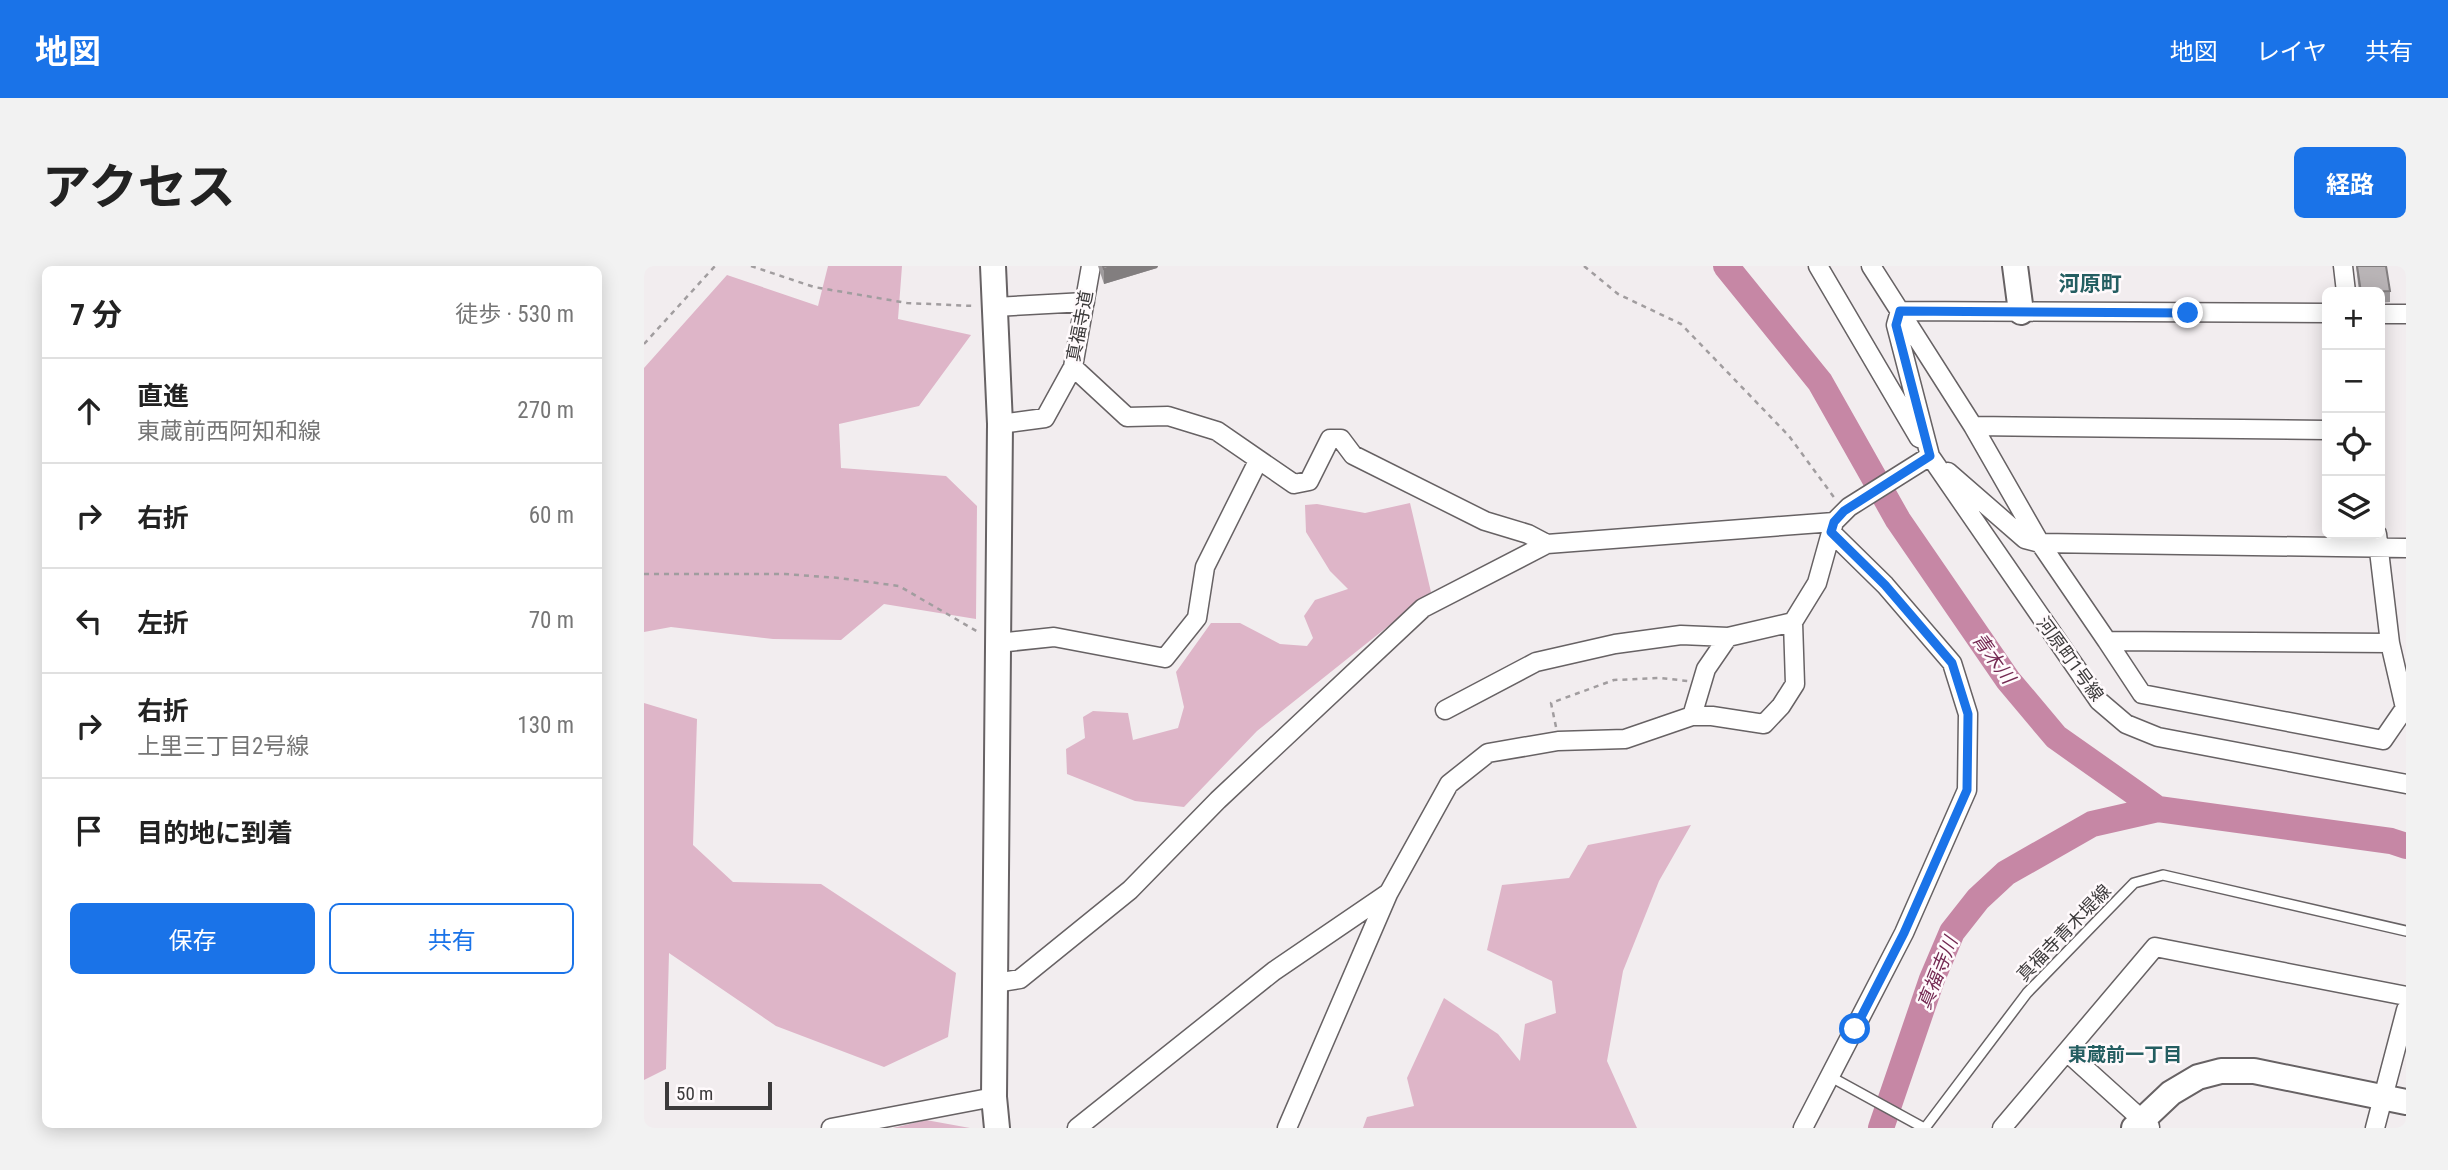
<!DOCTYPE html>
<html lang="ja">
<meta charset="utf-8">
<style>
:root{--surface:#fff;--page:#f2f2f2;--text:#222;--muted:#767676;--line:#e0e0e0;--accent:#1a73e8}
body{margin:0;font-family:"Roboto Condensed","Noto Sans JP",sans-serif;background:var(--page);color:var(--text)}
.controls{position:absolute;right:21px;top:21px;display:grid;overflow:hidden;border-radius:10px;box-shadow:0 4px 18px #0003}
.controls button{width:63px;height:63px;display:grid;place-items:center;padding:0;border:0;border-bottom:2px solid var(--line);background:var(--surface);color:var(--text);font:35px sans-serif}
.scale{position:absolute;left:21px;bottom:18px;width:107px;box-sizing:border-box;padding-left:7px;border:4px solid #3c3a3b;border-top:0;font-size:19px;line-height:24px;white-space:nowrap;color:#3c3a3b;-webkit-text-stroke:5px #fffafc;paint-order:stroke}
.stop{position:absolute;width:21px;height:21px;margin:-16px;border:5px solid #1a73e8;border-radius:50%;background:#fff}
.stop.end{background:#1a73e8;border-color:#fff;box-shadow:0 2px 7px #0008}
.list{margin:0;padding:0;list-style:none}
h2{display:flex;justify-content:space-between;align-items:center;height:91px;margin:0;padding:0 28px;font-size:30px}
h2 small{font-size:23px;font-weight:400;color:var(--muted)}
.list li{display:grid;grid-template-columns:46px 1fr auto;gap:21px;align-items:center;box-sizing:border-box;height:105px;padding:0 28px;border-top:2px solid var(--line)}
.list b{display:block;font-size:26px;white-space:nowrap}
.list p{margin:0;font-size:23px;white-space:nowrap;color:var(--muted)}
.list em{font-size:23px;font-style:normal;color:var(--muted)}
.actions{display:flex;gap:14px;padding:21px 28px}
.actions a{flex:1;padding:16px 0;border:2px solid var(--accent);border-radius:10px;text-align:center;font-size:24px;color:var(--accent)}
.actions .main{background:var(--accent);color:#fff}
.icon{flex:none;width:38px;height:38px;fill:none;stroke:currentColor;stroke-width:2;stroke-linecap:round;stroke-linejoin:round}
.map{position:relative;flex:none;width:1762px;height:862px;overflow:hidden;border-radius:10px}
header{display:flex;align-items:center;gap:42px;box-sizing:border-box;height:98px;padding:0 35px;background:var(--accent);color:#fff}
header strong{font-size:33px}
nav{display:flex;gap:38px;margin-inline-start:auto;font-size:24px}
.intro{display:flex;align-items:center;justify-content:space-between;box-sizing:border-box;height:168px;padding:0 42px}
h1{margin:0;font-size:49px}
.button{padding:18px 32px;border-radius:10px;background:var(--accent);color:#fff;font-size:24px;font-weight:700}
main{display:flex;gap:42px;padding:0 42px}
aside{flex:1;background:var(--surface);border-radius:10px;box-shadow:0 4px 18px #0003}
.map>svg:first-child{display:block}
.green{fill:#deb5c8}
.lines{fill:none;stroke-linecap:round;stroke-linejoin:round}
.river{stroke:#c687a5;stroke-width:26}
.lane-casing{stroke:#676264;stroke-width:12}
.street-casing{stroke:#676264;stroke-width:21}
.secondary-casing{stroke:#676264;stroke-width:28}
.path{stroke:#a19d9f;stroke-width:2.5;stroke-dasharray:5 5;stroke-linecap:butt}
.lane{stroke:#fff;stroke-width:9}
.street{stroke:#fff;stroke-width:18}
.secondary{stroke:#fff;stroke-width:24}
.wall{fill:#9f9b9d}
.shaded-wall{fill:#827e7f}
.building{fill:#b9b4b6;stroke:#827e7f;stroke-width:2}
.route{stroke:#1a73e8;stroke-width:9}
.labels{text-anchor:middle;stroke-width:5;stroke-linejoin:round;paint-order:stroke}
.street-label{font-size:18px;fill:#3c3a3b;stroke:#fffafc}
.water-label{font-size:19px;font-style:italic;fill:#742952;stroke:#fffafc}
.neighbourhood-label{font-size:19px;font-weight:bold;fill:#245e61;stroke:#fffafc}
.quarter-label{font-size:21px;font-weight:bold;fill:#245e61;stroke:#fffafc}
</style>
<header>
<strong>地図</strong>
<nav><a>地図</a><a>レイヤ</a><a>共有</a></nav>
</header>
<div class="intro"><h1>アクセス</h1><a class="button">経路</a></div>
<main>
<aside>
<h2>7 分<small>徒歩 · 530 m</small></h2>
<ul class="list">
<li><svg class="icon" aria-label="ahead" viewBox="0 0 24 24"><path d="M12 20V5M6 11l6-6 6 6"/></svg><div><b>直進</b><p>東蔵前西阿知和線</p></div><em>270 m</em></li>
<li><svg class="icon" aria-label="right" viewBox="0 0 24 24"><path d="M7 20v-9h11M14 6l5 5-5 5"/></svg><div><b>右折</b></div><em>60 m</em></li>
<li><svg class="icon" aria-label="left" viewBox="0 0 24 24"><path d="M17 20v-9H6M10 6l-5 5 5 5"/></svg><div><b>左折</b></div><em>70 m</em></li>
<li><svg class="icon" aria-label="right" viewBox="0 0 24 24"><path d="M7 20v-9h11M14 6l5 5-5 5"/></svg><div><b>右折</b><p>上里三丁目2号線</p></div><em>130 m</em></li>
<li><svg class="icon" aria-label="arrive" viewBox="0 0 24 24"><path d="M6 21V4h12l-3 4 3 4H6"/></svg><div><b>目的地に到着</b></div></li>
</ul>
<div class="actions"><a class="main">保存</a><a>共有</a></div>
</aside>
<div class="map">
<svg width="1762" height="862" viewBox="0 0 1762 862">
<rect width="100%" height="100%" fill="#f2edef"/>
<!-- green -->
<path class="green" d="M184,0H258L254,53L327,69L275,140L195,158L197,202L302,210L333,240L332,353L240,338L197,374L129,373L27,361L0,366V102L83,9L174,40Z
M766,237L787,326L613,465L540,541L491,535L423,508L422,483L441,472L439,451L449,445L484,447L489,474L534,462L540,441L532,406L567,357H596L636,378L663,380L669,372L660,350L671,334L704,323L686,305L662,266L661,239L673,238L721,247Z
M0,437L53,453L49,579L89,616L177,618L312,707L304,771L240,801L132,760L25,687L22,803L0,814Z
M1047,559L1015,615L979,705L963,795L993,862H719L723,851L770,840L763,812L800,732L854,768L876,795L881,758L912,747L908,715L843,684L858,619L925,612L944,579Z
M282,854L326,862H249Z"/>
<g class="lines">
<!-- river -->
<path class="river" d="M1082,0L1176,116L1254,254L1364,414L1412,471L1514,543L1747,575L1762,580
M1237,862L1288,713L1308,666L1334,633L1362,607L1448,558L1514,543"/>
<!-- lane casing -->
<g class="lane-casing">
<path id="lane" d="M1187,811L1280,862
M1281,862L1383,727L1490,617L1519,609L1762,665"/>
</g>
<!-- street casing -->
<g class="street-casing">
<path id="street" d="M1174,0L1275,172
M1227,0L1329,160L1396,277L1463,375L1746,377
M1699,0L1702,26
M351,41L441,36
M1256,45L1252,59L1286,190L1455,435L1482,458L1514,471L1762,518
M1256,45L1683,47
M1736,48H1762
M429,101L483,151L524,150L573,165L650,218L665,215L686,173H697L709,189L841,255L884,268L903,278
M356,158L401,152L429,101L447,0
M1329,160L1683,164
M1304,206L1381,273L1396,277L1762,282
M1463,375L1498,428L1739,474L1761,442L1746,377L1733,268
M354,377L410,371L521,392L553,352L561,301L614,195
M801,444L892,396L971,378L1037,369L1084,371
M1048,450L1062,403L1084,371L1149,356
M351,717L376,713L486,624L574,534L779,342L903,278L1190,256
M1423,786L1506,861
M187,862L350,831
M433,862L630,705L743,628
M643,862L744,628L805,518L844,487L914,475L981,473L1048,450H1068L1120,458L1137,440L1151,418L1149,356L1173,317L1190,256L1205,241L1286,190
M1159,862L1260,667L1323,524L1324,448L1308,397L1241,319L1187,266
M1358,862L1511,681L1762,730
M1731,862L1762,744"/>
</g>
<!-- secondary casing -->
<g class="secondary-casing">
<path id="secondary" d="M349,0L356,158L350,831L353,862
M1371,0L1377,46
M1490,862L1527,827L1554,811L1577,805H1610L1762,836"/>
</g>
<!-- path -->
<path class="path" d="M107,0L170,21L263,37L330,40
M940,0L974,28L1037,58L1145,170L1192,234
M0,78L71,0
M0,308H141L195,312L255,320L336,367
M912,461L907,437L970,414L1016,412L1044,415"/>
<!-- lane -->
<use href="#lane" class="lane"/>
<!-- street -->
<use href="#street" class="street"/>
<!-- secondary -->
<use href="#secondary" class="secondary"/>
</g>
<!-- wall -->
<path class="wall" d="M454,0H514L513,2L460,18Z
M1712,0H1742L1746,25V36L1736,37V26H1715Z"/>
<!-- shaded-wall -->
<path class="shaded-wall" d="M470,0H514L513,2L460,18V3Z"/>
<!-- building -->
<path class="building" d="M459,0H470L460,3Z
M1713,0H1742L1746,25L1717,26Z"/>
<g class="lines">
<!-- route -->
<path class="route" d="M1211,763L1260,667L1323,524L1324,448L1308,397L1241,319L1187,266L1190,256L1200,245L1286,190L1252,59L1256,45L1544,47"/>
</g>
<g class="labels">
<!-- street labels -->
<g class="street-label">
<text transform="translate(436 60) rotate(-79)" y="6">真福寺道</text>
<text transform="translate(1426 393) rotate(54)" y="6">河原町1号線</text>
<text transform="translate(1420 667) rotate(-46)" y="6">真福寺青木堤線</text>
</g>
<!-- water labels -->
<g class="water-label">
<text transform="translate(1350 392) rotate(54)" y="7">青木川</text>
<text transform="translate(1293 707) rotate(-68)" y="7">真福寺川</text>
</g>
<!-- neighbourhood labels -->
<g class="neighbourhood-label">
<text x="1481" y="795">東蔵前一丁目</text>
</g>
<!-- quarter labels -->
<g class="quarter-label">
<text x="1446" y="25">河原町</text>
</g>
</g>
</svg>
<div class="controls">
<button>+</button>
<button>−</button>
<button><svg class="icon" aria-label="locate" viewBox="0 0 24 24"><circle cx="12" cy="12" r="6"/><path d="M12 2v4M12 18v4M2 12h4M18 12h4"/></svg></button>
<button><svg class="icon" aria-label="layers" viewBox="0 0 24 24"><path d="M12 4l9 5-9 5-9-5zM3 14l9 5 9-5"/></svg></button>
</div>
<div class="scale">50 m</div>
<div class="stop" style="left:1211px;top:763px"></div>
<div class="stop end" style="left:1544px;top:47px"></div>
</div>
</main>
